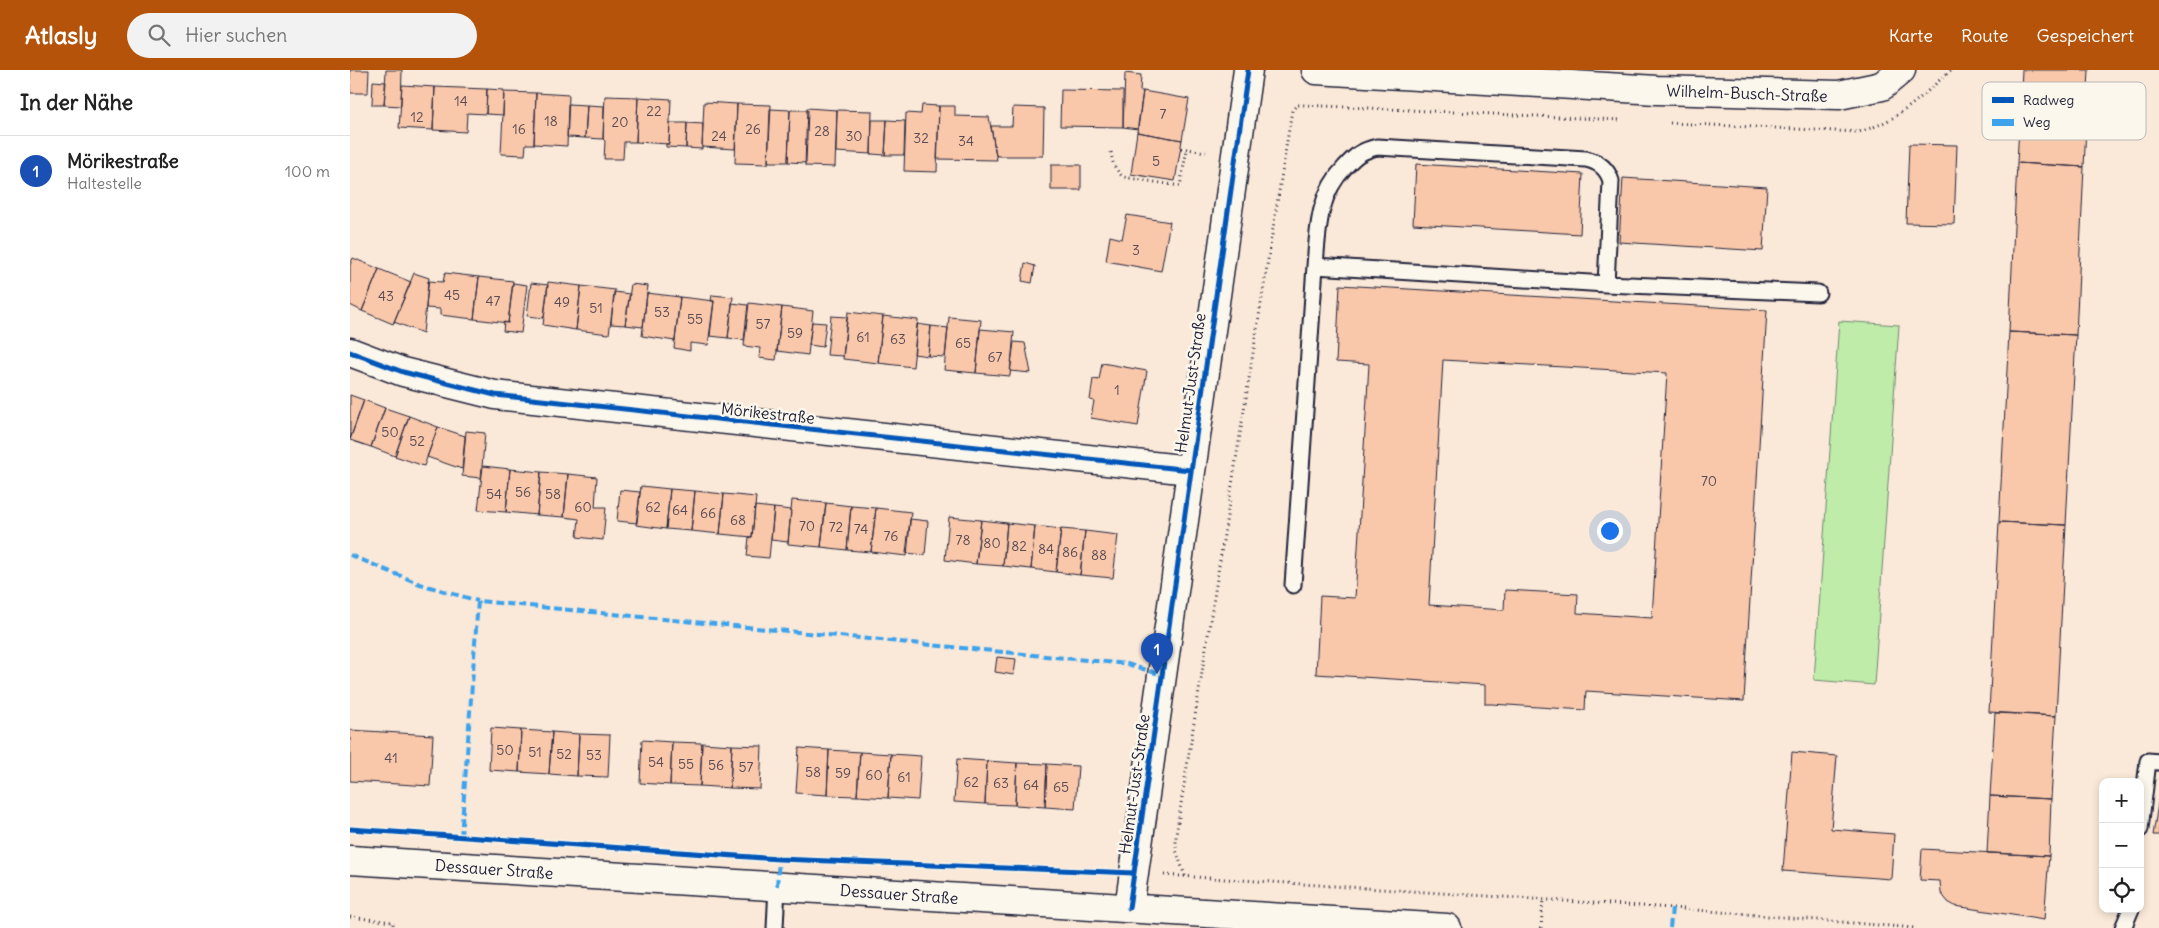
<!DOCTYPE html>
<html lang="de">
<meta charset="utf-8">
<style>
:root{--surface:#fff;--page:#f2f2f2;--text:#222;--muted:#767676;--line:#e0e0e0;--accent:#b45309}
body{margin:0;font-family:Delius,sans-serif;background:var(--page);color:var(--text)}
.controls{position:absolute;right:15px;bottom:15px;display:grid;overflow:hidden;border-radius:10px;box-shadow:0 2px 8px #0003}
.controls button{width:45px;height:45px;display:grid;place-items:center;padding:0;border:0;border-bottom:1px solid var(--line);background:var(--surface);color:var(--text);font:25px sans-serif}
.you{position:absolute;left:1259px;top:460px;width:18px;height:18px;margin:-12px;border:4px solid #fff;border-radius:50%;background:#1a73e8;box-shadow:0 0 0 8px #1a73e833}
.badge{display:grid;place-items:center;width:32px;height:32px;border-radius:50%;background:var(--accent);color:#fff;font-size:16px;font-weight:700}
.pin{position:absolute;translate:-50% -41px;filter:drop-shadow(0 1px 2px #0008)}
.pin::after{content:'';position:absolute;top:26px;width:18px;height:15px;background:inherit;clip-path:polygon(0 0,100% 0,50% 100%)}
.list{margin:0;padding:0;list-style:none}
h2{display:flex;justify-content:space-between;align-items:center;height:65px;margin:0;padding:0 20px;font-size:21px}
h2 small{font-size:16px;font-weight:400;color:var(--muted)}
.list li{display:grid;grid-template-columns:32px 1fr auto;gap:15px;align-items:center;box-sizing:border-box;height:70px;padding:0 20px;border-top:1px solid var(--line)}
.list b{display:block;font-size:19px;white-space:nowrap}
.list p{margin:0;font-size:16px;white-space:nowrap;color:var(--muted)}
.list em{font-size:16px;font-style:normal;color:var(--muted)}
.icon{flex:none;width:28px;height:28px;fill:none;stroke:currentColor;stroke-width:2;stroke-linecap:round;stroke-linejoin:round}
.map{position:relative;flex:none;width:1809px;height:858px;overflow:hidden}
header{display:flex;align-items:center;gap:30px;box-sizing:border-box;height:70px;padding:0 25px;background:var(--accent);color:#fff}
header strong{font-size:24px}
nav{display:flex;gap:28px;margin-inline-start:auto;font-size:18px}
.search{width:350px;height:45px;background:var(--page);display:flex;align-items:center;gap:12px;box-sizing:border-box;padding:0 18px;border-radius:28px;color:var(--muted);font-size:19px}
main{display:flex}
aside{flex:1;background:var(--surface)}
.map>svg:first-child{display:block}
.green{fill:#bfeca9;stroke:#708772}
.building{fill:#f9c7a9;stroke:#22223b;fill-rule:evenodd}
.lines{fill:none;stroke-linecap:round;stroke-linejoin:round}
.lane-casing{stroke:#22223b;stroke-width:19}
.street-casing{stroke:#22223b;stroke-width:31}
.secondary-casing{stroke:#22223b;stroke-width:31}
.path{stroke:#22223b;stroke-width:3;stroke-dasharray:1 4;stroke-linecap:butt}
.lane{stroke:#fbf7ec;stroke-width:15}
.street{stroke:#fbf7ec;stroke-width:28}
.secondary{stroke:#fbf7ec;stroke-width:28}
.quiet{stroke:#3ea2ec;stroke-width:4;stroke-dasharray:8 4;stroke-linecap:butt}
.cycleway-casing{stroke:#fbf7ec;stroke-width:8}
.cycleway{stroke:#0057b8;stroke-width:5}
.labels{text-anchor:middle;stroke-width:5;stroke-linejoin:round;paint-order:stroke}
.number-label{font-size:14px;fill:#584b56}
.street-label{font-size:16px;fill:#22223b;stroke:#fbf7ec}
.key{fill:#fbf7ec;stroke:#bab7b7;stroke-width:1}
.key-label{font-size:14px;fill:#22223b}
</style>
<header>
<strong>Atlasly</strong>
<div class="search"><svg class="icon" aria-label="search" viewBox="0 0 24 24"><circle cx="10" cy="10" r="6"/><path d="M15 15l6 6"/></svg>Hier suchen</div>
<nav><a>Karte</a><a>Route</a><a>Gespeichert</a></nav>
</header>
<main>
<aside>
<h2>In der Nähe<small></small></h2>
<ul class="list">
<li><span class="badge" style="background:#1a4fb4">1</span><div><b>Mörikestraße</b><p>Haltestelle</p></div><em>100 m</em></li>
</ul>
</aside>
<div class="map">
<svg width="1809" height="858" viewBox="0 0 1809 858">
<rect width="100%" height="100%" fill="#fae9d8"/>
<filter id="ink" filterUnits="userSpaceOnUse"><feTurbulence type="fractalNoise" baseFrequency=".02" numOctaves="2"/><feDisplacementMap in="SourceGraphic" scale="10" xChannelSelector="R" yChannelSelector="G"/><feConvolveMatrix kernelMatrix="1 2 1 2 8 2 1 2 1" color-interpolation-filters="sRGB"/></filter>
<g filter="url(#ink)">
<!-- green -->
<path class="green" d="M1489,251L1549,255L1524,615L1464,610Z"/>
<!-- building -->
<path class="building" d="M0,0H19L18,23H0Z
M36,0H52L51,36L34,35Z
M1672,0H1739L1734,97L1667,93Z
M775,3L791,5L790,21H793L788,59L773,57Z
M23,11L36,12L34,35H22Z
M52,15L85,17L83,60L49,58Z
M85,17L137,19L136,44L117,43L116,62L83,60Z
M137,19L154,20L153,45L136,44Z
M711,20L773,21V57L710,56Z
M793,21L839,29L832,70L787,62Z
M154,22L186,23L184,74H176L175,85L151,84Z
M186,23L219,25L217,76L184,74Z
M255,26L288,27L286,72H274L273,89H254L255,71L253,69Z
M288,27L321,29L319,74L286,72Z
M354,32L387,34L385,79L352,77Z
M218,34L237,35L235,68L217,67Z
M387,34L421,35L418,94L385,93Z
M237,35L254,36L253,69L235,68Z
M572,35L589,36L587,102L554,101L556,43L571,44Z
M589,36H605V46L639,47L647,90L587,89Z
M663,37L694,38L693,86H646L641,56H662Z
M457,38L487,40L485,97L455,96Z
M420,39L440,40L438,92H418Z
M440,40H458L456,93L438,92Z
M487,40L522,41L521,84L486,82Z
M522,50H537L535,85L521,84Z
M537,50L555,51L554,85H535Z
M320,53H337L336,78L316,77V74H319Z
M337,53L353,54L352,79L336,78Z
M787,62L832,70L825,111L781,104Z
M1559,74L1607,75L1604,154L1556,153Z
M1667,93L1734,97L1726,265L1659,262Z
M1066,94L1233,104L1230,164L1063,154Z
M701,95H731V120H701Z
M1273,108L1417,117L1413,181L1269,172Z
M777,145L820,152L811,201L756,191L760,166L772,169Z
M3,188L29,199L12,241L0,235V195Z
M675,193L685,196L682,213L672,211Z
M29,199L61,212L43,254L12,241Z
M64,203L79,208L73,263L44,252Z
M95,203L129,207L124,249L90,245V239L76,238L78,211L93,212Z
M129,207L163,211L158,253L124,249Z
M198,212L231,216L226,260L193,255Z
M163,213L177,215L171,263L153,261L154,252L158,253Z
M181,213L198,215L194,248L177,246Z
M281,214L298,216L293,257L275,255Z
M990,215L1417,240L1394,631L1236,621L1235,640L1142,634H1135V615L966,604L970,526L1005,528L1019,294L986,292ZM1093,290L1317,303L1302,548L1227,543L1228,524L1155,520L1154,540L1079,535Z
M231,216L265,220L259,264L226,260Z
M264,222L280,224L275,255L261,254Z
M297,223L330,227L325,271L292,266Z
M362,225L383,227L378,268L360,266L364,231H361Z
M330,227L364,231L358,275L340,273V281L324,278Z
M382,233L398,235L394,270L378,268Z
M399,233L432,237L426,290L409,288L410,278L394,276Z
M432,237L463,241L458,285L427,281Z
M498,242L533,246L528,293L493,289Z
M481,246L497,247L493,286L477,285Z
M533,246L568,250L563,297L528,293Z
M599,247L631,250L626,303L594,300Z
M462,252L476,253L473,277L459,275Z
M567,254L581,256L578,286L564,284Z
M581,256L598,258L595,287L578,286Z
M630,259L664,262L660,306L626,303Z
M1659,262L1726,265L1716,455L1649,452Z
M664,272L675,273L681,303L660,301Z
M752,293L797,301L788,356L741,348L744,331L740,330L743,309L749,310Z
M0,325L14,330L0,369Z
M14,330L35,338L21,377L0,370Z
M35,338L59,346L45,386L21,377Z
M59,346L88,357L74,396L45,386Z
M88,357L115,366L112,399L77,387Z
M116,361L135,363L131,408L112,406Z
M133,396L160,399L156,442L128,440Z
M160,399L191,402L187,445L156,442Z
M191,402L218,404L214,447L187,445Z
M218,404L247,407L245,437H256L253,470L227,467L229,449L214,447Z
M291,416L320,419L316,459L286,455Z
M320,419L345,421L341,461L316,459Z
M270,420L290,422L287,453L267,451Z
M345,421L374,424L370,464L341,461Z
M374,424L406,427L402,467L370,464Z
M442,430L476,433L471,477L438,474Z
M476,433L501,436L497,480L471,477Z
M405,436L424,438L419,488L397,486L399,467H402Z
M501,436L526,438L521,482L497,480Z
M424,438L441,440L438,472L421,470Z
M526,438L561,442L557,486L521,482Z
M599,447L631,450L626,494L595,490Z
M560,449L578,451L575,485L556,483Z
M631,450L657,453L653,496L626,494Z
M1649,452L1716,455L1706,646L1639,642Z
M657,453L685,456L681,499L653,496Z
M685,456L711,459L706,502L681,499Z
M711,459L735,461L730,505L706,502Z
M735,461L768,465L763,508L730,505Z
M647,587L666,589L664,605L645,602Z
M1645,643L1706,646L1701,729L1640,726Z
M141,658L171,660L169,702L139,700Z
M0,660L83,665L80,716L0,711Z
M171,660L202,662L199,704L169,702Z
M202,662L229,664L227,706L199,704Z
M229,664L260,665L258,707L227,706Z
M292,670L322,672L320,715L290,713Z
M322,672L352,673L350,716L320,715Z
M352,673L382,675L380,718L350,716Z
M382,675L412,676L410,719L380,718Z
M449,678L479,680L477,725L446,723Z
M479,680L510,682L507,726L477,725Z
M510,682L541,684L538,728L507,726Z
M1442,682L1487,686L1481,759L1544,764L1541,809L1433,801Z
M541,684L571,686L568,730L538,728Z
M607,689L637,691L635,734L604,732Z
M637,691L667,693L665,735L635,734Z
M667,693L697,694L695,737L665,735Z
M697,694L728,696L725,739L695,737Z
M1640,726L1701,729L1699,786L1637,783Z
M1809,728V765H1803Z
M1572,779L1699,786L1694,850L1605,836L1598,832L1591,823L1590,811L1570,810Z"/>
<g class="lines">
<!-- lane casing -->
<g class="lane-casing">
<path id="lane" d="M965,196C968,159 968,125 995,97C1006,85 1011,81 1027,77L1236,89C1249,92 1257,98 1261,111L1256,214
M943,515L965,196L1256,214L1468,223
M1790,759L1798,691L1809,692
M425,858L427,816
M1773,858L1781,839"/>
</g>
<!-- street casing -->
<g class="street-casing">
<path id="street" d="M0,282L53,302L145,325L840,400"/>
</g>
<!-- secondary casing -->
<g class="secondary-casing">
<path id="secondary" d="M966,0L1307,20L1489,25L1532,16L1551,0
M0,790L1097,858
M779,838L898,0"/>
</g>
<!-- path -->
<path class="path" d="M1320,53L1508,62C1550,51 1569,28 1601,0
M831,78L856,82
M761,82C762,93 765,99 773,107L830,116L837,79
M814,805L1322,838L1564,858
M835,806L826,780V765L942,40L947,35H954L1271,50
M0,847L43,852V858
M1191,858L1193,829"/>
<!-- lane -->
<use href="#lane" class="lane"/>
<!-- street -->
<use href="#street" class="street"/>
<!-- secondary -->
<use href="#secondary" class="secondary"/>
<!-- quiet -->
<path class="quiet" d="M0,485L70,514L128,531
M111,767L128,531L777,594L812,605
M427,816L429,789
M1320,858L1322,838"/>
<!-- cycleway casing -->
<g class="cycleway-casing">
<path id="cycleway" d="M0,282L53,302L145,325L840,400
M0,759L429,789L784,803
M779,838L898,0"/>
</g>
<!-- cycleway -->
<use href="#cycleway" class="cycleway"/>
</g>
</g>
<g class="labels">
<!-- number labels -->
<g class="number-label">
<text x="111" y="36">14</text>
<text x="304" y="46">22</text>
<text x="813" y="49">7</text>
<text x="67" y="52">12</text>
<text x="201" y="56">18</text>
<text x="270" y="57">20</text>
<text x="169" y="64">16</text>
<text x="403" y="64">26</text>
<text x="472" y="66">28</text>
<text x="369" y="71">24</text>
<text x="504" y="71">30</text>
<text x="571" y="73">32</text>
<text x="616" y="76">34</text>
<text x="806" y="96">5</text>
<text x="786" y="185">3</text>
<text x="102" y="230">45</text>
<text x="36" y="231">43</text>
<text x="143" y="236">47</text>
<text x="212" y="237">49</text>
<text x="246" y="243">51</text>
<text x="312" y="247">53</text>
<text x="345" y="254">55</text>
<text x="413" y="259">57</text>
<text x="445" y="268">59</text>
<text x="513" y="272">61</text>
<text x="548" y="274">63</text>
<text x="613" y="278">65</text>
<text x="645" y="292">67</text>
<text x="767" y="325">1</text>
<text x="40" y="367">50</text>
<text x="67" y="376">52</text>
<text x="1359" y="416">70</text>
<text x="173" y="427">56</text>
<text x="144" y="429">54</text>
<text x="203" y="429">58</text>
<text x="233" y="442">60</text>
<text x="303" y="442">62</text>
<text x="330" y="445">64</text>
<text x="358" y="448">66</text>
<text x="388" y="455">68</text>
<text x="457" y="461">70</text>
<text x="486" y="462">72</text>
<text x="511" y="464">74</text>
<text x="541" y="471">76</text>
<text x="613" y="475">78</text>
<text x="642" y="478">80</text>
<text x="669" y="481">82</text>
<text x="696" y="484">84</text>
<text x="720" y="487">86</text>
<text x="749" y="490">88</text>
<text x="155" y="685">50</text>
<text x="185" y="687">51</text>
<text x="214" y="689">52</text>
<text x="244" y="690">53</text>
<text x="41" y="693">41</text>
<text x="306" y="697">54</text>
<text x="336" y="699">55</text>
<text x="366" y="700">56</text>
<text x="396" y="702">57</text>
<text x="463" y="707">58</text>
<text x="493" y="708">59</text>
<text x="524" y="710">60</text>
<text x="554" y="712">61</text>
<text x="621" y="717">62</text>
<text x="651" y="718">63</text>
<text x="681" y="720">64</text>
<text x="711" y="722">65</text>
</g>
<!-- street labels -->
<g class="street-label">
<text transform="translate(1397 23) rotate(2)" y="6">Wilhelm-Busch-Straße</text>
<text transform="translate(840 313) rotate(-82)" y="6">Helmut-Just-Straße</text>
<text transform="translate(418 343) rotate(6)" y="6">Mörikestraße</text>
<text transform="translate(784 714) rotate(-82)" y="6">Helmut-Just-Straße</text>
<text transform="translate(144 799) rotate(4)" y="6">Dessauer Straße</text>
<text transform="translate(549 824) rotate(4)" y="6">Dessauer Straße</text>
</g>
</g>
<!-- legend -->
<rect x="1632" y="12" width="164" height="58" rx="8" class="key"/>
<rect x="1642" y="27" width="22" height="6" fill="#0057b8"/>
<rect x="1642" y="49" width="22" height="7" fill="#3ea2ec"/>
<g class="key-label">
<text x="1673" y="35">Radweg</text>
<text x="1673" y="57">Weg</text>
</g>
</svg>
<div class="controls">
<button>+</button>
<button>−</button>
<button><svg class="icon" aria-label="locate" viewBox="0 0 24 24"><circle cx="12" cy="12" r="6"/><path d="M12 2v4M12 18v4M2 12h4M18 12h4"/></svg></button>
</div>
<div class="you"></div>
<div class="pin badge" style="left:807px;top:604px;background:#1a4fb4">1</div>
</div>
</main>
